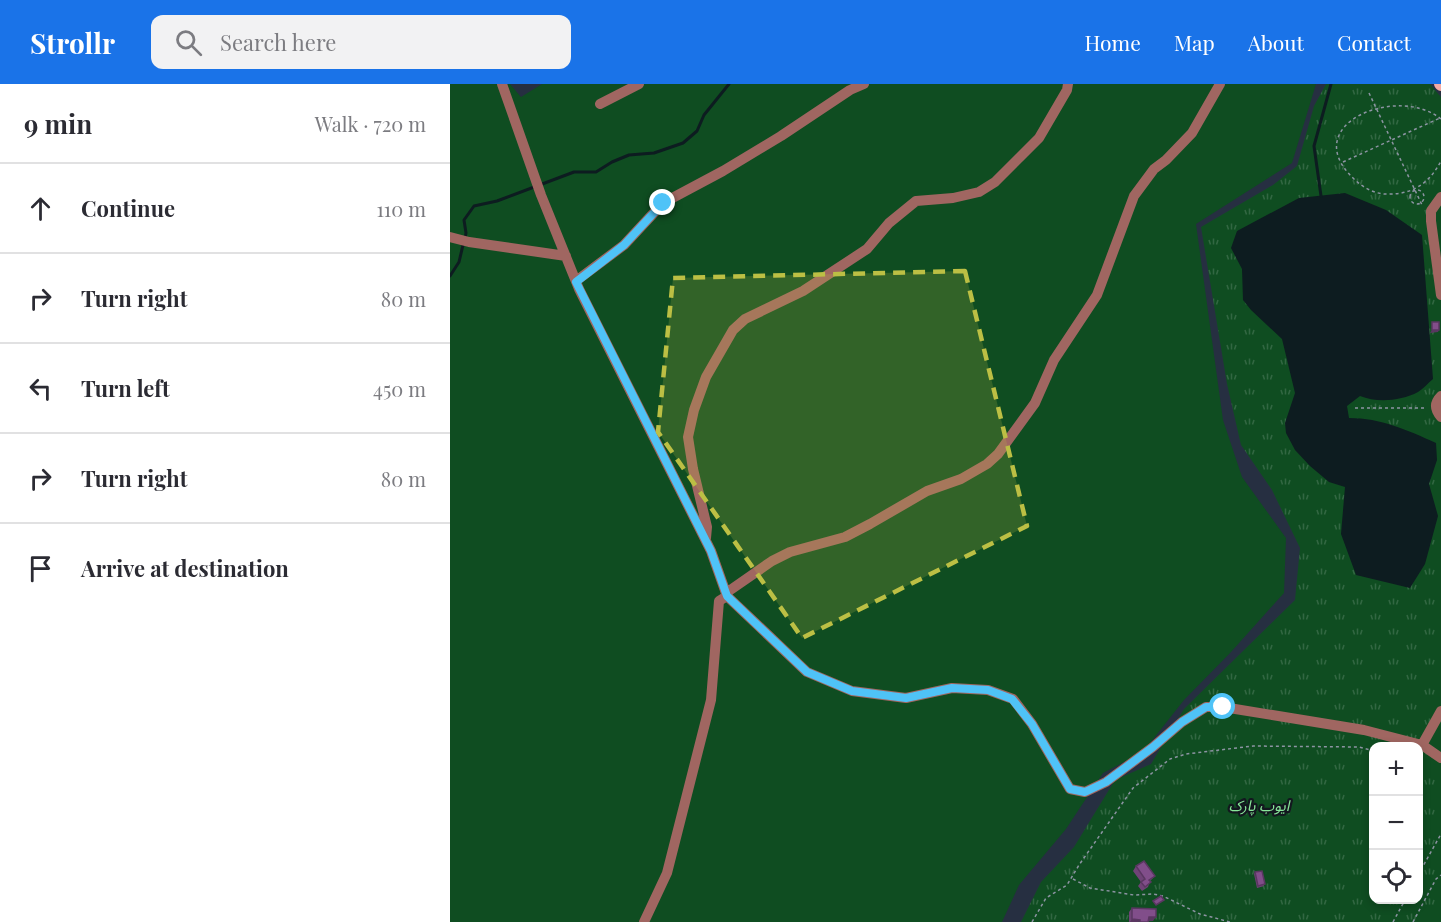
<!DOCTYPE html>
<meta charset="utf-8">
<style>
:root{--surface:#fff;--page:#f2f2f3;--text:#2b2b33;--muted:#7c7c81;--line:#e1e1e2;--accent:#1a73e8}
body{margin:0;font-family:"Playfair Display","Noto Sans Arabic",serif;background:var(--page);color:var(--text)}
.controls{position:absolute;right:18px;bottom:18px;display:grid;overflow:hidden;border-radius:12px;box-shadow:0 3px 9px #0003}
.controls button{width:54px;height:54px;display:grid;place-items:center;padding:0;border:0;border-bottom:2px solid var(--line);background:var(--surface);color:var(--text);font:30px sans-serif}
.stop{position:absolute;width:18px;height:18px;margin:-14px;border:4px solid #4fc3f7;border-radius:50%;background:#fff}
.stop.end{background:#4fc3f7;border-color:#fff;box-shadow:0 2px 6px #0008}
.list{margin:0;padding:0;list-style:none}
h2{display:flex;justify-content:space-between;align-items:center;height:78px;margin:0;padding:0 24px;font-size:26px}
h2 small{font-size:20px;font-weight:400;color:var(--muted)}
.list li{display:grid;grid-template-columns:39px 1fr auto;gap:18px;align-items:center;box-sizing:border-box;height:90px;padding:0 24px;border-top:2px solid var(--line)}
.list b{display:block;font-size:22px;white-space:nowrap}
.list em{font-size:20px;font-style:normal;color:var(--muted)}
.icon{flex:none;width:33px;height:33px;fill:none;stroke:currentColor;stroke-width:2;stroke-linecap:round;stroke-linejoin:round}
.map{position:relative;flex:none;width:991px;height:838px;overflow:hidden}
header{display:flex;align-items:center;gap:36px;box-sizing:border-box;height:84px;padding:0 30px;background:var(--accent);color:#fff}
header strong{font-size:28px}
nav{display:flex;gap:33px;margin-inline-start:auto;font-size:21px}
.search{width:420px;height:54px;background:var(--page);display:flex;align-items:center;gap:15px;box-sizing:border-box;padding:0 21px;border-radius:12px;color:var(--muted);font-size:22px}
main{display:flex}
aside{flex:1;background:var(--surface)}
.map>svg:first-child{display:block}
.green{fill:#0f4d21}
.park{fill:url(#park-tufts);fill-rule:evenodd}
.water{fill:#0d1c20}
.lines{fill:none;stroke-linecap:round;stroke-linejoin:round}
.stream{stroke:#0d1c20;stroke-width:3}
.path{stroke:#8d94a3;stroke-width:1.5;stroke-dasharray:3 3;stroke-linecap:butt}
.minor{stroke:#a06661;stroke-width:10}
.major{stroke:#f4aba5;stroke-width:12}
.wall{fill:#6f4377}
.shaded-wall{fill:#5a3761}
.building{fill:#814e8a;stroke:#5a3761;stroke-width:1.5}
.route{stroke:#4fc3f7;stroke-width:8}
.marked{fill:#bcbf44;fill-opacity:0.2;stroke:#bcbf44;stroke-width:4.5;stroke-dasharray:12 8;stroke-linejoin:round}
.labels{text-anchor:middle;stroke-width:4.5;stroke-linejoin:round;paint-order:stroke}
.park-label{font-size:15px;font-style:italic;fill:#89e79a;stroke:#13171f}
</style>
<header>
<strong>Strollr</strong>
<div class="search"><svg class="icon" aria-label="search" viewBox="0 0 24 24"><circle cx="10" cy="10" r="6"/><path d="M15 15l6 6"/></svg>Search here</div>
<nav><a>Home</a><a>Map</a><a>About</a><a>Contact</a></nav>
</header>
<main>
<aside>
<h2>9 min<small>Walk · 720 m</small></h2>
<ul class="list">
<li><svg class="icon" aria-label="ahead" viewBox="0 0 24 24"><path d="M12 20V5M6 11l6-6 6 6"/></svg><div><b>Continue</b></div><em>110 m</em></li>
<li><svg class="icon" aria-label="right" viewBox="0 0 24 24"><path d="M7 20v-9h11M14 6l5 5-5 5"/></svg><div><b>Turn right</b></div><em>80 m</em></li>
<li><svg class="icon" aria-label="left" viewBox="0 0 24 24"><path d="M17 20v-9H6M10 6l-5 5 5 5"/></svg><div><b>Turn left</b></div><em>450 m</em></li>
<li><svg class="icon" aria-label="right" viewBox="0 0 24 24"><path d="M7 20v-9h11M14 6l5 5-5 5"/></svg><div><b>Turn right</b></div><em>80 m</em></li>
<li><svg class="icon" aria-label="arrive" viewBox="0 0 24 24"><path d="M6 21V4h12l-3 4 3 4H6"/></svg><div><b>Arrive at destination</b></div></li>
</ul>
</aside>
<div class="map">
<svg width="991" height="838" viewBox="0 0 991 838">
<defs>
<pattern id="park-tufts" width="24" height="20" patternUnits="userSpaceOnUse" patternTransform="scale(1.5)"><rect width="24" height="20" fill="#0f4d21"/><path d="M3 7l-1-3M5 7V3M7 7l1-3M15 17l-1-3M17 17v-4M19 17l1-3" fill="none" stroke="#326742"/></pattern>
</defs>
<rect width="100%" height="100%" fill="#262f41"/>
<!-- green -->
<path class="green" d="M0,0H60L71,13L92,0H866L842,79L746,140L773,336L792,393L836,454L834,509L781,568L734,616L693,668L653,689L616,745L569,801L552,838H0Z"/>
<!-- park -->
<path class="park" d="M876,0H980L991,13V838H571L591,798L624,763L665,696L701,680L734,625L845,516L850,464L822,406L791,361L777,300L751,143L823,101L847,82L864,22ZM924,662H968V816H924Z"/>
<!-- water -->
<path class="water" d="M895,109L936,126L972,151L983,295C978,299 973,305 968,308C951,317 927,319 910,312L897,322L899,334C931,334 957,346 986,359L987,376L979,400L988,432L975,480L960,504L906,491L891,450L895,403L879,398L860,382L845,366L836,349L835,339L845,309L832,255L801,226L793,216L792,185L781,164L787,147L849,114Z"/>
<g class="lines">
<!-- stream -->
<path class="stream" d="M871,112L864,62L881,0
M15,154L16,149L14,136L24,122L47,117L124,88H146L162,78L179,71L204,69L233,59L247,47L254,31L279,0
M0,192L9,178L13,161"/>
<!-- path -->
<path class="path" d="M919,9L972,121
M991,35C948,0 847,40 903,94C913,104 926,111 940,110C964,110 980,98 991,77
M893,78L990,34
M960 113a7 7 0 1 1 14 0a7 7 0 1 1-14 0Z
M905,324H977
M968,791L991,750
M623,795L640,804L684,811L703,810L713,812L750,830L780,838
M582,838L596,814L617,801L629,781L683,704L720,675L736,670L803,662L909,663L924,667
M943,838L955,816
M963,838L986,795L991,791"/>
<!-- minor -->
<path class="minor" d="M52,0L91,111L129,205L261,467L277,512L357,588L402,607L456,614L502,604L538,606L563,615L582,640L620,705L635,708L656,698L703,663L732,638L756,623H773L914,646L972,661L991,674
M150,20L189,0
M991,113L981,127V137L991,211
M0,153L19,158L116,172
M126,197L174,161L213,119L273,87L331,52L400,6L414,0
M991,312C984,319 985,326 991,333
M256,454L257,443L243,385L238,353L244,326L256,293L283,246L295,235L353,207L417,165L439,139L466,117L503,114L529,108L545,98L589,54L617,6L618,0
M276,509L322,477L340,468L395,453L420,440L477,407L511,395L537,380L548,370L585,319L604,276L647,211L684,112L704,85L716,76L742,49L770,0
M972,661L991,627
M194,838L217,789L261,616L269,517L277,512"/>
<!-- major -->
<path class="major" d="M990,0L991,1"/>
</g>
<!-- wall -->
<path class="wall" d="M686,782L705,792L700,797L698,803L692,807L688,802L691,798L683,787Z
M805,788L814,802L807,804L804,790Z
M682,824L703,837L679,838V828Z"/>
<!-- shaded-wall -->
<path class="shaded-wall" d="M982,246H989L988,248L980,249Z
M699,833H706L703,837H696Z
M682,835L690,836L688,838H680Z"/>
<!-- building -->
<path class="building" d="M982,238H989V246H982Z
M694,777L705,792L699,796L701,798L695,803L691,798L695,795L686,782Z
M812,787L815,800L808,802L805,788Z
M711,812L714,816L706,821L703,817Z
M682,824L706,825V833H699L698,838H690V836L682,835Z"/>
<g class="lines">
<!-- route -->
<path class="route" d="M213,119L174,161L126,198L261,467L277,512L357,588L402,607L456,614L502,604L538,606L562,615L582,640L620,705L635,708L656,698L703,663L732,638L756,623H773"/>
</g>
<!-- marked area -->
<path class="marked" d="M515,187L577,442L352,554L208,348L223,194Z"/>
<g class="labels">
<!-- park labels -->
<g class="park-label">
<text x="809" y="727">ایوب پارک</text>
</g>
</g>
</svg>
<div class="controls">
<button>+</button>
<button>−</button>
<button><svg class="icon" aria-label="locate" viewBox="0 0 24 24"><circle cx="12" cy="12" r="6"/><path d="M12 2v4M12 18v4M2 12h4M18 12h4"/></svg></button>
</div>
<div class="stop" style="left:773px;top:623px"></div>
<div class="stop end" style="left:213px;top:119px"></div>
</div>
</main>
